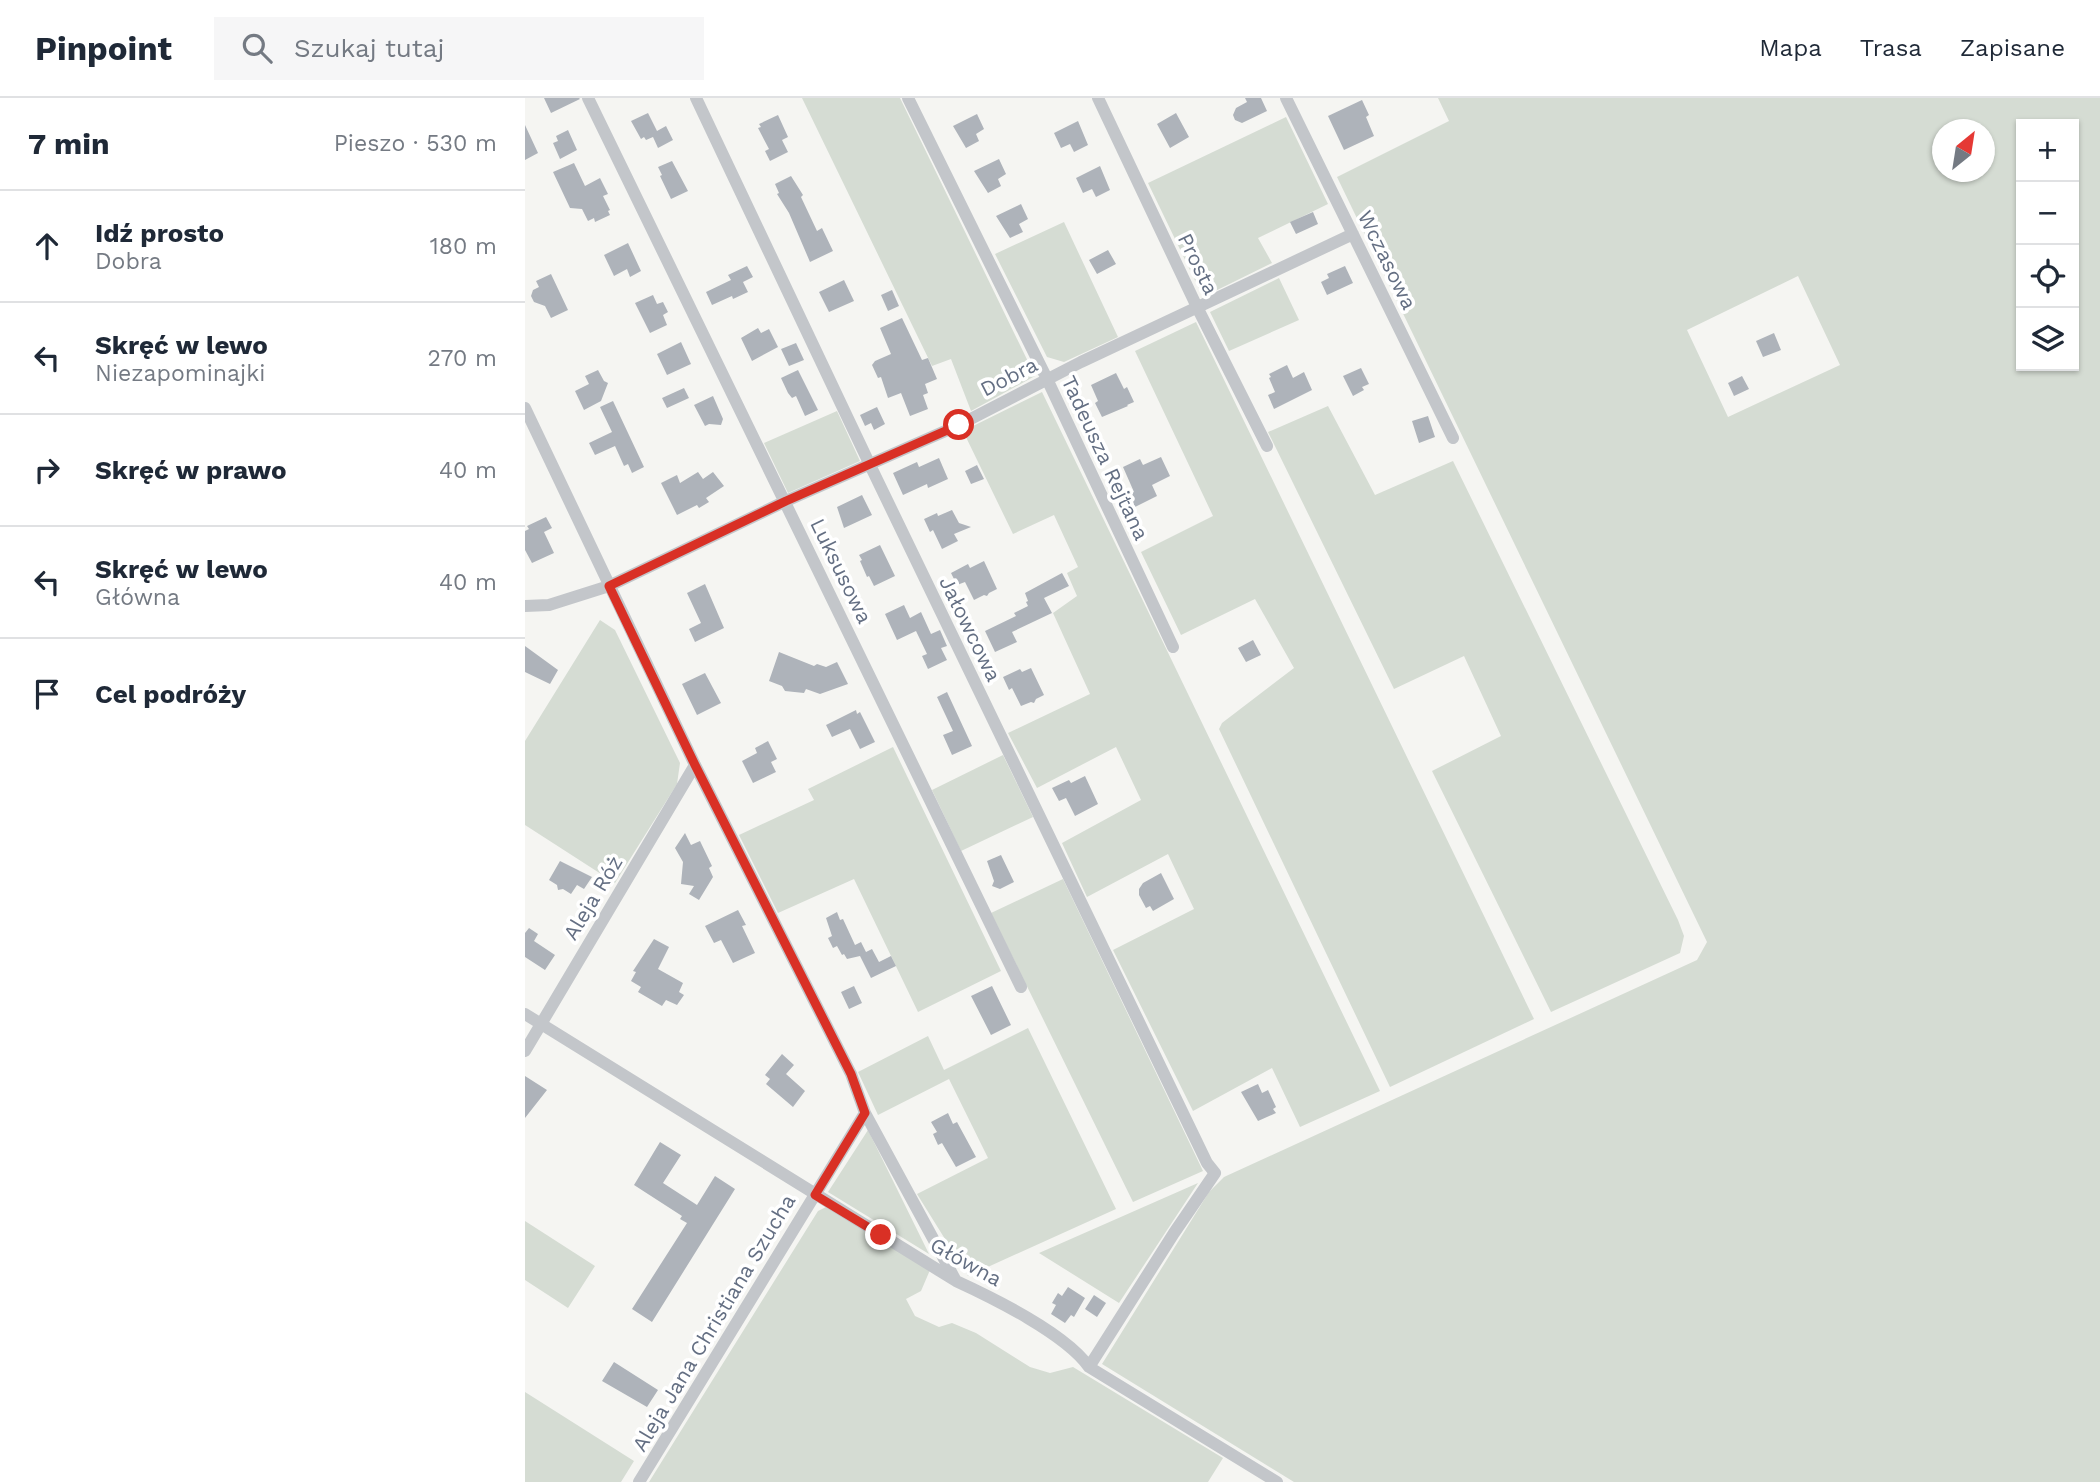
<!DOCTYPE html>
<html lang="pl">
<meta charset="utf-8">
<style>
:root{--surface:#fff;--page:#f6f6f7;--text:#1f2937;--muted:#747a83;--line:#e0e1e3}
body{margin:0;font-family:"Work Sans",sans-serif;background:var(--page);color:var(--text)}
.controls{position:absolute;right:21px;top:21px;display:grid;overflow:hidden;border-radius:0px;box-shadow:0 2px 5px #0004}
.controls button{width:63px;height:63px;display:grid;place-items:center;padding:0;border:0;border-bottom:2px solid var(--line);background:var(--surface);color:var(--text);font:35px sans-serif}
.compass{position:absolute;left:1407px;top:21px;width:63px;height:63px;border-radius:50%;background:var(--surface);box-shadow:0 2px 5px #0004;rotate:30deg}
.stop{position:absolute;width:21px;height:21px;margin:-16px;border:5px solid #d93025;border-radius:50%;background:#fff}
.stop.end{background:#d93025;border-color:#fff;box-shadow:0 2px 7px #0008}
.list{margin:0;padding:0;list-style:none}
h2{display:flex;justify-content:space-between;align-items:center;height:91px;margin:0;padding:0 28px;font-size:30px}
h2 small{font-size:23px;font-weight:400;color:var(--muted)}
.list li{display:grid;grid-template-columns:46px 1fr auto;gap:21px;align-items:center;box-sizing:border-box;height:112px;padding:0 28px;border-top:2px solid var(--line)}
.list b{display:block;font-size:26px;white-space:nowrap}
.list p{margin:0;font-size:23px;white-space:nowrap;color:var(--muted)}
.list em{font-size:23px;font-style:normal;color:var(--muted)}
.icon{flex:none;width:38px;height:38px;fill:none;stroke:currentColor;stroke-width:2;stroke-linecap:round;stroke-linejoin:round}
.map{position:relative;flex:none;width:1575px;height:1384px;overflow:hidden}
header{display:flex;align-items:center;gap:42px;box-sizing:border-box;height:98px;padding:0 35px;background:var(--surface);border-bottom:2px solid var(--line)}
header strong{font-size:33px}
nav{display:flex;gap:38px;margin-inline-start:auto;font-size:24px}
.search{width:490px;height:63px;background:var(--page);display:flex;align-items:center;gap:18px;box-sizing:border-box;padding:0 24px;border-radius:0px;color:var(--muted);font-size:26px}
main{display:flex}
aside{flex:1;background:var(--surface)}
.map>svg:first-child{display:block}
.green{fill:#d5dcd3;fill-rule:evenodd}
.building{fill:#aeb3ba}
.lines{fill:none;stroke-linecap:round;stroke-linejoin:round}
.minor{stroke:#c3c6ca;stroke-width:12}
.route{stroke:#d93025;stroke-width:9}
.labels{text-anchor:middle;stroke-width:7;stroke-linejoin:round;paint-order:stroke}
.street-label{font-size:21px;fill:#646f83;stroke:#fff}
</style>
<header>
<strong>Pinpoint</strong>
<div class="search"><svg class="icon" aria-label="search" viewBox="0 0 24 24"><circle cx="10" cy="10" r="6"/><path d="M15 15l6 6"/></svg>Szukaj tutaj</div>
<nav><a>Mapa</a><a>Trasa</a><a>Zapisane</a></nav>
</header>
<main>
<aside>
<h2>7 min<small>Pieszo · 530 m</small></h2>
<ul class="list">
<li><svg class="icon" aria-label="ahead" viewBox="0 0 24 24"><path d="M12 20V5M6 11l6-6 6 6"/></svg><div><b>Idź prosto</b><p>Dobra</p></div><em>180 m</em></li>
<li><svg class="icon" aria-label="left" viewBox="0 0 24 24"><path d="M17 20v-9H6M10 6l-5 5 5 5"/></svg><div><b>Skręć w lewo</b><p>Niezapominajki</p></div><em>270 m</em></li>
<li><svg class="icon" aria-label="right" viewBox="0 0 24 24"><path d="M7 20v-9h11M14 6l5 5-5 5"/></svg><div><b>Skręć w prawo</b></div><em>40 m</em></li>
<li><svg class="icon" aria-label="left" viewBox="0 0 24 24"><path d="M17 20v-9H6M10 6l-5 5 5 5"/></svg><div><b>Skręć w lewo</b><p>Główna</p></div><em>40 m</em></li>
<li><svg class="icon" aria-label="arrive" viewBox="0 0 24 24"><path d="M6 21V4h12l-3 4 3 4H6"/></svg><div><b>Cel podróży</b></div></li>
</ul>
</aside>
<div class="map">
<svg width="1575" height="1384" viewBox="0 0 1575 1384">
<rect width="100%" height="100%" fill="#f5f5f2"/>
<!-- green -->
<path class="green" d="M277,0H375L510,278L446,313L426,261L407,268Z
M913,0H1575V1384H769L577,1266L684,1094L699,1079L1172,862L1182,844L812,79L924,23ZM1496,26H1549V268H1496ZM1418,32H1460V74H1418ZM1273,178L1315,267L1203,319L1162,232Z
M761,19L803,106L733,140L747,165L678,199L623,85Z
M539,124L593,239L539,264L522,259L470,156Z
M754,180L774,222L704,253L685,214Z
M671,224L1009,921L865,989L694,631L697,625L769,570L730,501L656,537L616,454L688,418L610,253Z
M517,294L855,993L775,1029L747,970L668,1013L588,852L669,811L643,756L562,799L537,745L616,702L591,649L512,690L483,635L565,596L528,515L552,498L542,475L553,469L529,417L488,436L438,333Z
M803,308L850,397L928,363L1153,822L1159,838L1155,855L1026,914L907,673L976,638L939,558L869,591L743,334Z
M312,313L335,363L263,395L239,345Z
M75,522L90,532L155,665L152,686L90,785L0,727V643Z
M368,649L476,873L393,914L329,781L253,815L214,737L289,702L283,691Z
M478,657L508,719L436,753L407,692Z
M538,781L678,1073L608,1104L466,815Z
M503,930L591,1111L443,1178L392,1096L463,1060L424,981L353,1017L333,974L403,938L419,972Z
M343,1032L404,1156L303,1094Z
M673,1085L594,1205L514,1155Z
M301,1109L405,1172L396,1193L381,1201L390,1218L414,1229L427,1225L451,1235L505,1269L525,1275L548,1269L698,1360L683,1384H124L293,1113Z
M0,1123L70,1168L43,1210L0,1182Z
M0,1294L109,1363L96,1384H0Z"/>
<!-- building -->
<path class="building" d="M19,0H54L55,1L26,15Z
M720,0H736L742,13L717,25L710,22L708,17L711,10L722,4Z
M837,2L844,17L841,19L849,38L819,52L803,18Z
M123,15L132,33L141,28L148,42L133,50L128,39L121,42L119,39L116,41L106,23Z
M651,15L664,39L645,50L632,26Z
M452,16L459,31L451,36L454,43L441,50L428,28Z
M253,17L263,39L257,42L263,54L245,63L240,53L244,51L233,30L236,29L234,26Z
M553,23L563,47L549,54L545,46L536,50L529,35Z
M0,27L13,55L0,62Z
M43,32L52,52L35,61L28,45L33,43L31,38Z
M474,61L481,76L473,81L476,88L463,95L449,73Z
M147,63L163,93L146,101L135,78L137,77L133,69Z
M49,65L60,88L75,80L83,96L78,98L85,112L83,113L85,117L70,124L69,120L63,123L57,111L45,110L28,74Z
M575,68L585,92L571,99L567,91L558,95L551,80Z
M266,78L278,97L276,99L292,133L297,130L308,153L285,164L264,115L252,96L254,95L250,86Z
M496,106L503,121L494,126L498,134L485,140L471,118Z
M788,114L793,126L771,136L765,124Z
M103,145L116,173L105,179L102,171L89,178L79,157Z
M583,152L591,166L572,176L564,162Z
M222,168L228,179L218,184L223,194L208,201L207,198L187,207L181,194L206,182L203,177Z
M820,168L828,185L802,197L796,184L804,180L802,176Z
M26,176L43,212L26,220L20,208L9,204L6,198L8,192L14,189L11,183Z
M319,182L329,203L304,214L294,194Z
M367,192L374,208L363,213L356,197Z
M128,197L132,206L138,204L143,214L138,217L142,227L125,235L110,205Z
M377,220L397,262L403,260L412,281L400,286L403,295L398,297L403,311L385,318L376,295L363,300L356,279L353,280L347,267L350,263L366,256L355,230Z
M233,230L236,235L244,231L253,249L227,263L216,240Z
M1249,235L1256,252L1238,259L1231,243Z
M156,244L166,266L142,277L132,256Z
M271,245L279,262L264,268L256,251Z
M762,267L768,280L779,274L787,292L749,311L743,297L750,294L744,280L746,279L744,276Z
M836,270L844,286L837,289L839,292L828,298L818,278Z
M73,272L79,283L83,285L76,303L59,312L50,293L64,286L60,278Z
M273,272L293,312L280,318L271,298L267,300L263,295L256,280Z
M591,275L599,291L602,289L609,304L602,307L603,308L577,319L570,305L573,303L566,287Z
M1217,278L1224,291L1209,298L1203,285Z
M159,290L164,300L142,310L137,300Z
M188,298L198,321L196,327L184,326L180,328L169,307Z
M88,303L119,369L107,375L103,366L99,368L90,348L70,357L64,345L87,334L75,309Z
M352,309L360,326L349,332L346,325L340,328L335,317Z
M903,318L910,339L894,345L887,323Z
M636,359L645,378L627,387L632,398L610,409L604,396L609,394L598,369L615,361L618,367Z
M414,360L423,381L403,390L402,386L378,397L368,375L392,364L394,369Z
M452,367L459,381L446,386L440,373Z
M173,374L178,381L188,374L199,388L181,400L184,404L174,410L172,407L152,417L136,385L152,377L155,385Z
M337,397L347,417L319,430L312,409Z
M427,412L434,425L446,429L429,436L433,443L417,451L408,432L405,434L399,421L412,415L413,418Z
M21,419L27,430L19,434L29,455L7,465L0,452V433L4,431L2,428Z
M355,447L370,478L349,488L344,478L342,479L335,463L337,462L334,457Z
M459,463L472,491L464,495L462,498L459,497L449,502L440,484L432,487L426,475L443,466L445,470Z
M537,475L544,488L519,500L527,515L487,534L492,544L470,554L460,533L491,518L489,515L503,508L501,504L503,503L500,495Z
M180,486L199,530L170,544L164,531L176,525L162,495Z
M379,507L385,520L396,514L406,536L415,532L422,548L416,550L422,562L403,571L397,558L402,556L391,533L372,542L360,516Z
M728,542L736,557L721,564L713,550Z
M0,548L33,572L25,586L0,574Z
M254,554L289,568L292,566L301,569L312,564L323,586L295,596L281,591L279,595L260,593L257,588L244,583Z
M506,570L519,597L511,601L509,605L506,604L496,608L487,590L484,592L478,579L495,571L497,574Z
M180,575L196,605L172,617L157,586Z
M422,594L447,648L427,657L418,637L428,633L412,599Z
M331,612L332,616L335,614L350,644L335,651L325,631L307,639L301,627Z
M243,643L252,661L246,664L251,674L228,685L217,663L232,655L230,650Z
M560,678L573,706L550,718L541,700L534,703L527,690L544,682L546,685Z
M160,735L166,747L175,743L187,768L184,770L188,779L174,802L164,796L169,788L156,786L158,764L150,750Z
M476,757L489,784L475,791L467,788L469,783L462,763Z
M35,763L67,779L59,791L52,787L46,796L38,791L33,792L32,787L24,782Z
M636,775L649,801L628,813L625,808L621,810L614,797V791L618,785Z
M213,812L221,827L217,828L230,855L208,865L196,842L189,845L180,828Z
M312,814L315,822L318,821L330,847L336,844L341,854L347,851L354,864L366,858L371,868L346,880L335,858L322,861L319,856L317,857L312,848L308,850L303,840L307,838L301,820Z
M4,830L13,836L9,843L30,857L20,872L0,859V835Z
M129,841L144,849L133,871L158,885L154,894L159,897L152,907L141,902L137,908L113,894L116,889L106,883L111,874L108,873Z
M329,888L337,905L324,911L316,894Z
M467,888L486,927L466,937L446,898Z
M257,956L269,967L261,976L280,993L268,1009L241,986L245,981L240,977Z
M0,978L22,992L0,1020Z
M733,986L737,995L743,992L751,1009L748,1011L751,1015L733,1023L716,994Z
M423,1015L428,1026L432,1024L451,1059L431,1069L417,1045L413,1047L408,1036L412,1034L406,1024Z
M135,1044L156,1057L138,1085L172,1107L190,1078L210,1091L127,1224L107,1211L162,1125L155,1121L157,1118L109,1087Z
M543,1189L560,1200L549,1219L546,1217L540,1225L526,1216L531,1207L527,1205L533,1195L537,1198Z
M569,1197L581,1205L572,1219L560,1211Z
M89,1264L133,1292L122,1309L77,1283Z"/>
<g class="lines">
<!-- minor -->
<path class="minor" d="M63,0L496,889
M171,0L345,367L682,1065L690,1075L649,1135L564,1269
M383,0L522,281L648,549
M573,0L672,209L742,348
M761,0L928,340
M0,310L170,667L326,976L340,1015L431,1183
M0,508L24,507L84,488L261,403L434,327L556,264L828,136
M0,916L431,1183C468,1200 541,1236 564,1269L752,1384
M0,953L170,667
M114,1384L340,1015"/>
</g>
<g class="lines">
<!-- route -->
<path class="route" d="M356,1137L290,1097L340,1015L326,976L170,667L84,488L261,403L434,327"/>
</g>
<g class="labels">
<!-- street labels -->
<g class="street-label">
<text transform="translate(862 162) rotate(64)" y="7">Wczasowa</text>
<text transform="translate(673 166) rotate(64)" y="7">Prosta</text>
<text transform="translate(484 279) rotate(-27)" y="7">Dobra</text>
<text transform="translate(580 360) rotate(65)" y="7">Tadeusza Rejtana</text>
<text transform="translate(316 473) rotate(64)" y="7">Luksusowa</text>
<text transform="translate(445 531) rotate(64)" y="7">Jałowcowa</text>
<text transform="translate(68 800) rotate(-59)" y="7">Aleja Róż</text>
<text transform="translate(441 1164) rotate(29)" y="7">Główna</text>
<text transform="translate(189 1225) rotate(-59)" y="7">Aleja Jana Christiana Szucha</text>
</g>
</g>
</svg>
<div class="controls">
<button>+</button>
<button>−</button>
<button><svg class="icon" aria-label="locate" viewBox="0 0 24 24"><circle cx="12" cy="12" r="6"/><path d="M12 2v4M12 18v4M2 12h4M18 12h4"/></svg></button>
<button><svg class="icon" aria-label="layers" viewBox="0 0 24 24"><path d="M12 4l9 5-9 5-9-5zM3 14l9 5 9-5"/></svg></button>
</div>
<svg class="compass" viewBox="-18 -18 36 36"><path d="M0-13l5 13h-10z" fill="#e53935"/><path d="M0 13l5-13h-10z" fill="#747a83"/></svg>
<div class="stop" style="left:434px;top:327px"></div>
<div class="stop end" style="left:356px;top:1137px"></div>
</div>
</main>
